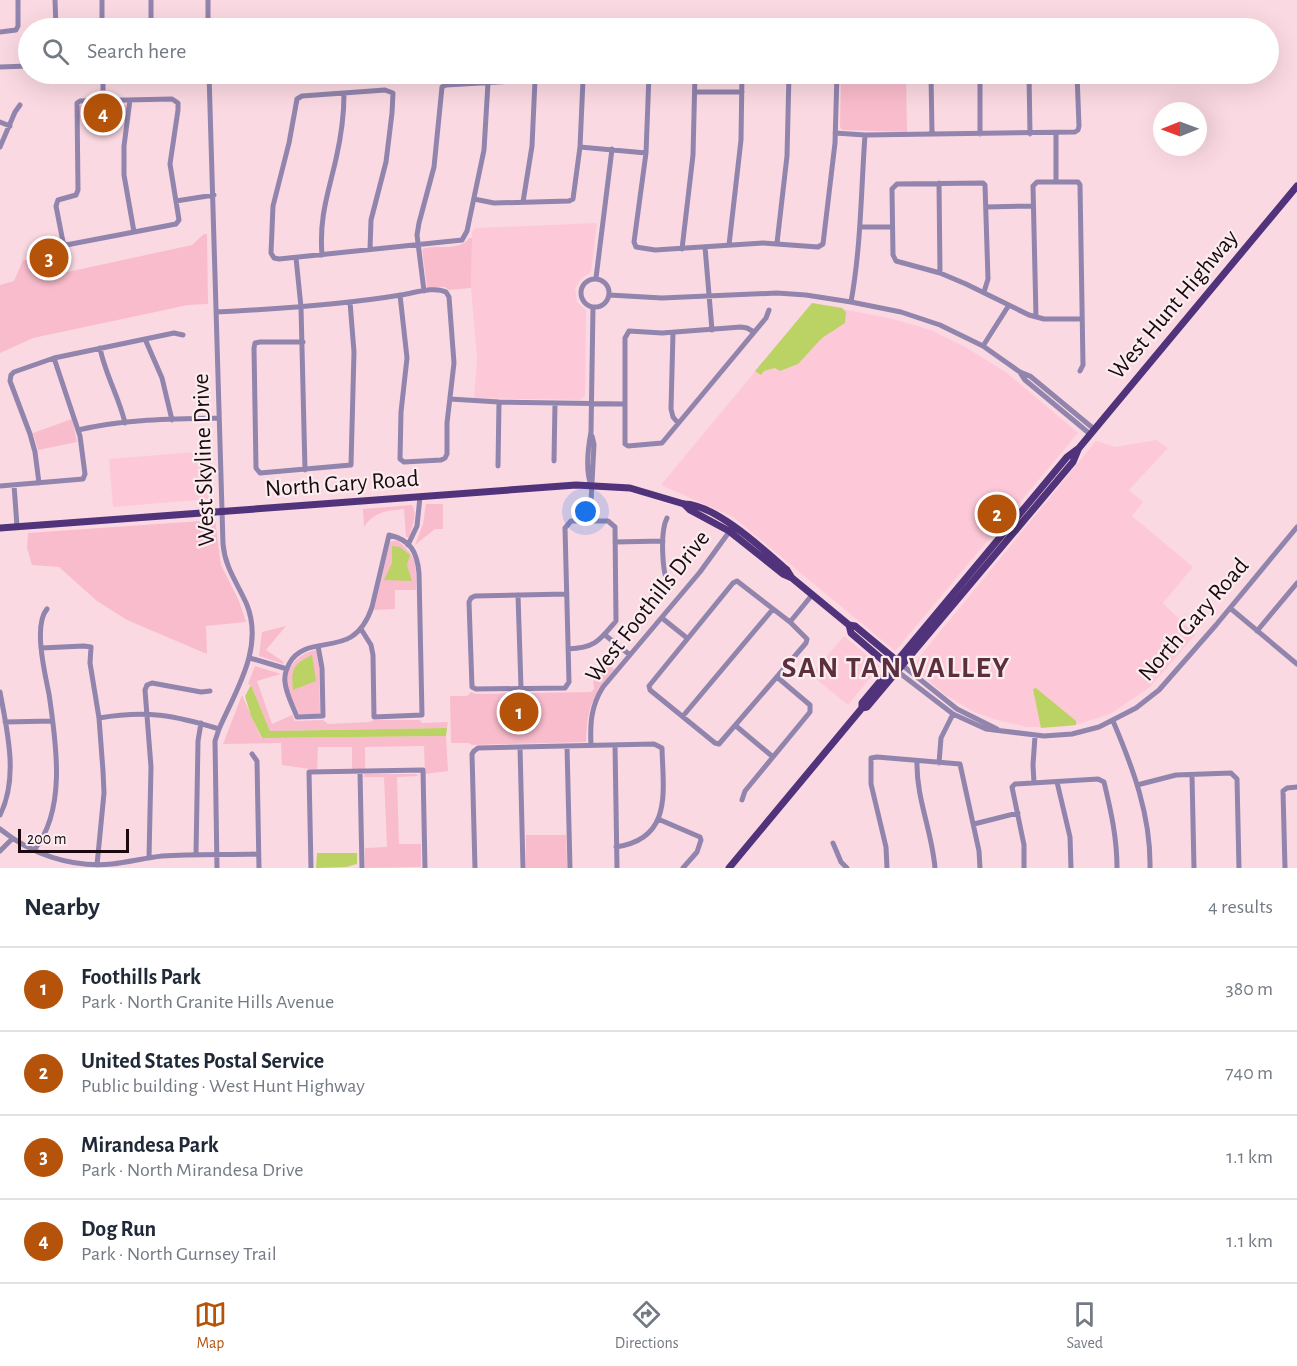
<!DOCTYPE html>
<meta charset="utf-8">
<style>
:root{--surface:#fff;--page:#f2f2f3;--text:#1f2937;--muted:#747a83;--line:#e0e1e3;--accent:#b45309}
body{margin:0;font-family:"Alegreya Sans",sans-serif;background:var(--page);color:var(--text)}
.compass{position:absolute;left:1153px;top:102px;width:54px;height:54px;border-radius:50%;background:var(--surface);box-shadow:0 6px 24px #0002;rotate:269deg}
.scale{position:absolute;left:18px;bottom:15px;width:111px;box-sizing:border-box;padding-left:6px;border:3px solid #1b090f;border-top:0;font-size:16px;line-height:21px;white-space:nowrap;color:#1b090f;-webkit-text-stroke:4px #f9edf0;paint-order:stroke}
.you{position:absolute;left:586px;top:512px;width:21px;height:21px;margin:-15px;border:4px solid #fff;border-radius:50%;background:#1a73e8;box-shadow:0 0 0 9px #1a73e833}
.badge{display:grid;place-items:center;width:39px;height:39px;border-radius:50%;background:var(--accent);color:#fff;font-size:20px;font-weight:700}
.pin{position:absolute;translate:-50% -50%;border:3px solid #fff;box-shadow:0 2px 6px #0006}
.list{margin:0;padding:0;list-style:none}
h2{display:flex;justify-content:space-between;align-items:center;height:78px;margin:0;padding:0 24px;font-size:26px}
h2 small{font-size:20px;font-weight:400;color:var(--muted)}
.list li{display:grid;grid-template-columns:39px 1fr auto;gap:18px;align-items:center;box-sizing:border-box;height:84px;padding:0 24px;border-top:2px solid var(--line)}
.list b{display:block;font-size:22px;white-space:nowrap}
.list p{margin:0;font-size:20px;white-space:nowrap;color:var(--muted)}
.list em{font-size:20px;font-style:normal;color:var(--muted)}
.icon{flex:none;width:33px;height:33px;fill:none;stroke:currentColor;stroke-width:2;stroke-linecap:round;stroke-linejoin:round}
.map{position:relative;flex:none;width:1297px;height:868px;overflow:hidden}
.search{position:absolute;background:var(--surface);box-shadow:0 6px 24px #0002;left:18px;right:18px;top:18px;height:66px;display:flex;align-items:center;gap:15px;box-sizing:border-box;padding:0 21px;border-radius:33px;color:var(--muted);font-size:22px}
.sheet{height:414px;background:var(--surface)}
nav{display:flex;justify-content:space-around;align-items:center;box-sizing:border-box;height:84px;border-top:2px solid var(--line);background:var(--surface);font-size:16px;color:var(--muted)}
nav a{display:grid;justify-items:center;gap:3px}
nav .on{color:var(--accent)}
.map>svg:first-child{display:block}
.built{fill:#fdc9d8}
.green{fill:#f9bccd}
.water{fill:#bbd365}
.lines{fill:none;stroke-linecap:round;stroke-linejoin:round}
.minor{stroke:#9184ad;stroke-width:5}
.major{stroke:#50337b;stroke-width:7}
.labels{text-anchor:middle;stroke-width:4.5;stroke-linejoin:round;paint-order:stroke}
.street-label{font-size:24px;fill:#1b090f;stroke:#f9edf0}
.district-label{font-size:30px;font-weight:bold;letter-spacing:1.5px;fill:#5c2f3e;stroke:#f9edf0}
</style>
<div class="map">
<svg width="1297" height="868" viewBox="0 0 1297 868">
<rect width="100%" height="100%" fill="#fbd9e2"/>
<!-- built -->
<path class="built" d="M597,223L591,272L582,278L575,288L577,302L586,310L585,395L580,400L474,398L477,358L471,288L472,232L475,228Z
M812,303L893,319L931,330L967,348L1007,373L1078,433L895,651L733,517L661,485Z
M1156,440L1168,448L1129,490L1143,502L1132,516L1193,567L1163,603L1195,635L1150,687L1112,713L1076,725L1061,727H1027L997,720L974,712L944,694L912,666L1096,441L1115,447Z
M208,451L209,499L113,507L109,459Z
M844,636L880,666L848,705L811,675Z"/>
<!-- green -->
<path class="green" d="M841,74H906L907,132L842,130L840,127Z
M124,104L127,107L126,117H79V107L81,105Z
M204,234H207L208,304L188,305L33,338L0,353V285L14,281L23,260H39L37,241L57,237L61,247L59,256L63,273L192,245Z
M469,238H472L471,288L449,290L445,287L430,288L427,287L422,249C436,244 460,252 469,238Z
M72,419L77,442L38,450L33,433Z
M426,504H443V529H435L415,545L423,524Z
M412,505C418,514 412,527 409,537H406L404,509C386,511 375,511 364,527L363,509Z
M215,520L221,565L239,601L246,622L206,626L207,654L127,620L97,601L59,567L32,565L27,548L28,533Z
M397,540C418,558 416,563 416,590H395V609L374,610L390,542Z
M286,626L266,650L284,662L283,664L259,656L262,632Z
M316,650L319,666L320,714H299C295,705 290,696 288,687C283,668 299,653 316,650Z
M611,664L614,670C592,695 587,709 586,742L472,745L469,743H451L450,696H467L471,692L476,694L591,692L594,689L593,675Z
M255,666L281,674L257,681L272,724L292,715L295,721L323,720L328,724L369,722L374,720H420L422,723L448,722L447,728L270,731L251,685L248,684Z
M242,695L261,738L446,736L448,771L425,774L424,746L365,747V769H352V747H318L317,770L282,765L281,743L223,744Z
M365,774H416L419,776L397,777L399,844H421V867L365,868V848L387,847L384,777H363Z
M566,835L567,868H526V835Z"/>
<!-- water -->
<path class="water" d="M812,303L842,308L846,312L845,323L822,338L798,364L780,371L775,368L764,371L761,375L755,371Z
M392,546L400,547L410,555L407,565L412,581L384,580L392,563Z
M312,655L316,681L293,690C291,669 293,664 312,655Z
M251,685L270,731L447,728L446,736L262,738L251,716L245,696Z
M1036,688L1076,721V725L1041,728L1033,689Z
M317,853H357V864L346,867L316,868Z"/>
<g class="lines">
<!-- minor -->
<path class="minor" d="M55,0L56,28
M102,0V23L107,28L180,26L187,23
M151,0V28
M208,0V28
M0,32L16,30L18,26V0
M0,67L28,66
M103,74V100
M209,74L223,544C225,568 238,584 247,605C264,648 236,690 219,729L215,741L217,868
M649,74L646,153L634,242L636,247L655,250L763,243L818,247L823,244L835,143L837,74
M931,74L932,134
M980,74V134
M1029,74L1030,134
M695,92H742
M172,99L178,103V110L170,164L179,220L176,224L66,245L63,242L56,206L58,200L76,195L78,190L77,103L80,101Z
M130,100L124,146V175L134,232
M0,122L10,126
M835,133L865,135L1075,132L1078,130L1079,126L1077,74
M1056,133V182
M0,147L15,112L20,105
M580,147L646,153
M939,183L940,273
M176,201L214,195
M523,202L532,146L535,80
M986,207L1033,206
M860,227H892
M777,243L787,156L789,74
M729,245L741,140L742,74
M705,247L712,330
M370,249L371,220L386,162L392,113L393,93L385,90L302,96L297,99L289,143L273,206L271,253L274,258L279,259L462,240L467,231L484,150L488,83
M682,249L693,155L695,74
M322,255C319,217 328,194 336,159C341,137 344,115 344,94
M296,258L301,307L305,470
M596,278L612,149
M581 293a14 14 0 1 1 28 0a14 14 0 1 1-28 0Z
M424,291L417,235L419,223L434,167L442,87L446,85L580,77L583,80L580,147L573,199L569,201L494,203L474,199
M984,292L988,279L985,185L983,183L897,184L892,189L893,255L896,261L940,273L966,284L1029,315L1044,319H1082
M609,295L662,298L777,293L806,295L851,302L901,312L940,325L983,346L1020,372L1030,376L1094,429
M851,302C861,247 861,191 865,135
M216,312C278,309 340,305 401,295C414,293 434,286 446,292L449,297L454,363L447,423V454L445,458L441,460L404,462L400,459L401,412L407,358L400,295
M1036,317L1033,186L1037,182H1078L1080,185L1083,365L1080,371
M754,332L747,328L741,327L662,333L629,331L625,338V444L628,446L662,443L766,318L769,310
M673,333L671,409L673,417L678,423
M145,339L162,378L172,420
M303,342H260L255,343L254,348L256,468L260,473L351,465L354,352L350,302
M983,346L1009,305
M100,348C105,374 119,397 125,423
M1021,374L1025,380L1090,434
M450,399L499,402L624,404
M78,430C123,419 172,419 218,418
M554,461L555,403
M498,466L499,402
M39,483L35,452L30,434L10,381L11,375L14,372L54,358L174,333L183,335
M14,485L17,526
M591,485C585,469 588,448 591,432L593,307
M0,486L83,479L85,474L80,436L54,358
M667,518C660,531 662,571 668,584
M590,521L594,444L592,436
M615,542L663,541
M408,545L417,526L420,497
M737,581L790,622L807,639L806,643L719,744L715,743L650,690L649,686L733,583Z
M567,594L475,596L471,598L469,602L472,687L476,689L565,688L569,682L565,528L571,521H608L615,527L616,621C599,641 595,648 568,649
M518,595L521,688
M1230,608L1297,664
M662,618L687,638
M790,622L812,595
M1257,631L1297,583
M605,635L630,655
M318,646L322,668L323,716L297,717C293,706 286,694 285,682C284,675 286,670 289,664C301,640 332,649 351,637C362,630 368,619 372,607L389,535C411,540 417,552 419,573L422,715L374,717L373,655L371,645L361,629
M41,648L84,646L91,647L90,663L99,718L103,771L104,793L97,865
M250,658L287,669
M902,665L957,709L997,729
M897,671L953,714L986,729L1044,736L1072,734L1099,727L1136,708L1159,690L1216,625L1297,527
M0,692C7,730 19,778 0,815
M683,716L773,609
M99,718C146,710 174,715 219,729
M1113,721C1133,768 1151,816 1150,868
M5,722L52,721
M736,726L773,757
M591,745C590,723 591,706 603,687L700,572L732,528
M615,745L617,868
M567,746L570,868
M520,747L523,868
M252,754L257,761L259,868
M917,761C916,798 932,831 935,868
M939,763L941,738L953,714
M360,772L362,868
M1192,775L1194,868
M1057,782L1070,837L1071,868
M1034,783L1033,765L1035,736
M1137,785L1176,775L1231,773L1237,779L1239,868
M742,800L745,791L810,712V705L777,677
M658,819L700,837L701,840L697,852L683,868
M974,824L1018,813
M0,829C31,854 71,868 112,864C129,862 145,858 162,856C194,854 227,855 259,854
M833,843L841,862L847,868
M34,850C67,810 56,742 49,694C45,674 33,625 47,609
M0,851L12,839
M196,855L198,741L201,723
M149,858L151,767L145,690L147,685L152,683L201,692L210,691
M311,868L309,772L423,770L425,868
M475,868L472,754L474,751L478,748L654,744L662,748C663,791 673,839 616,847
M887,868L886,847L871,784V758L877,757L960,764L979,851L980,868
M1024,868V845L1012,787L1015,784L1098,779L1104,782C1111,811 1117,838 1117,868
M1285,868L1283,791L1287,788L1297,787"/>
<!-- major -->
<path class="major" d="M684,504L690,510L729,531L783,574L792,578
M0,528L576,485L630,488L684,504C715,504 764,550 787,570L792,578L849,625L855,626L902,665
M849,625L851,633L893,669
M862,708L867,707L1073,462L1078,450
M729,868L862,708V703L1067,457L1079,448L1297,186"/>
</g>
<g class="labels">
<!-- street labels -->
<g class="street-label">
<text transform="translate(1173 304) rotate(-50)" y="8">West Hunt Highway</text>
<text transform="translate(203 460) rotate(-92)" y="8">West Skyline Drive</text>
<text transform="translate(342 483) rotate(-4)" y="8">North Gary Road</text>
<text transform="translate(647 606) rotate(-52)" y="8">West Foothills Drive</text>
<text transform="translate(1193 619) rotate(-49)" y="8">North Gary Road</text>
</g>
<!-- district labels -->
<g class="district-label">
<text x="896" y="677">SAN TAN VALLEY</text>
</g>
</g>
</svg>
<svg class="compass" viewBox="-18 -18 36 36"><path d="M0-13l5 13h-10z" fill="#e53935"/><path d="M0 13l5-13h-10z" fill="#747a83"/></svg>
<div class="scale">200 m</div>
<div class="you"></div>
<div class="pin badge" style="left:519px;top:712px">1</div>
<div class="pin badge" style="left:997px;top:514px">2</div>
<div class="pin badge" style="left:49px;top:258px">3</div>
<div class="pin badge" style="left:103px;top:113px">4</div>
<div class="search"><svg class="icon" aria-label="search" viewBox="0 0 24 24"><circle cx="10" cy="10" r="6"/><path d="M15 15l6 6"/></svg>Search here</div>
</div>
<section class="sheet">
<h2>Nearby<small>4 results</small></h2>
<ul class="list">
<li><span class="badge">1</span><div><b>Foothills Park</b><p>Park · North Granite Hills Avenue</p></div><em>380 m</em></li>
<li><span class="badge">2</span><div><b>United States Postal Service</b><p>Public building · West Hunt Highway</p></div><em>740 m</em></li>
<li><span class="badge">3</span><div><b>Mirandesa Park</b><p>Park · North Mirandesa Drive</p></div><em>1.1 km</em></li>
<li><span class="badge">4</span><div><b>Dog Run</b><p>Park · North Gurnsey Trail</p></div><em>1.1 km</em></li>
</ul>
</section>
<nav>
<a class="on"><svg class="icon" aria-label="map" viewBox="0 0 24 24"><path d="M3 6l6-2 6 2 6-2v14l-6 2-6-2-6 2zM9 4v14M15 6v14"/></svg>Map</a>
<a><svg class="icon" aria-label="directions" viewBox="0 0 24 24"><path d="M12 3l9 9-9 9-9-9zM9 14v-3h6M13 9l2 2-2 2"/></svg>Directions</a>
<a><svg class="icon" aria-label="saved" viewBox="0 0 24 24"><path d="M7 4h10v16l-5-4-5 4z"/></svg>Saved</a>
</nav>
